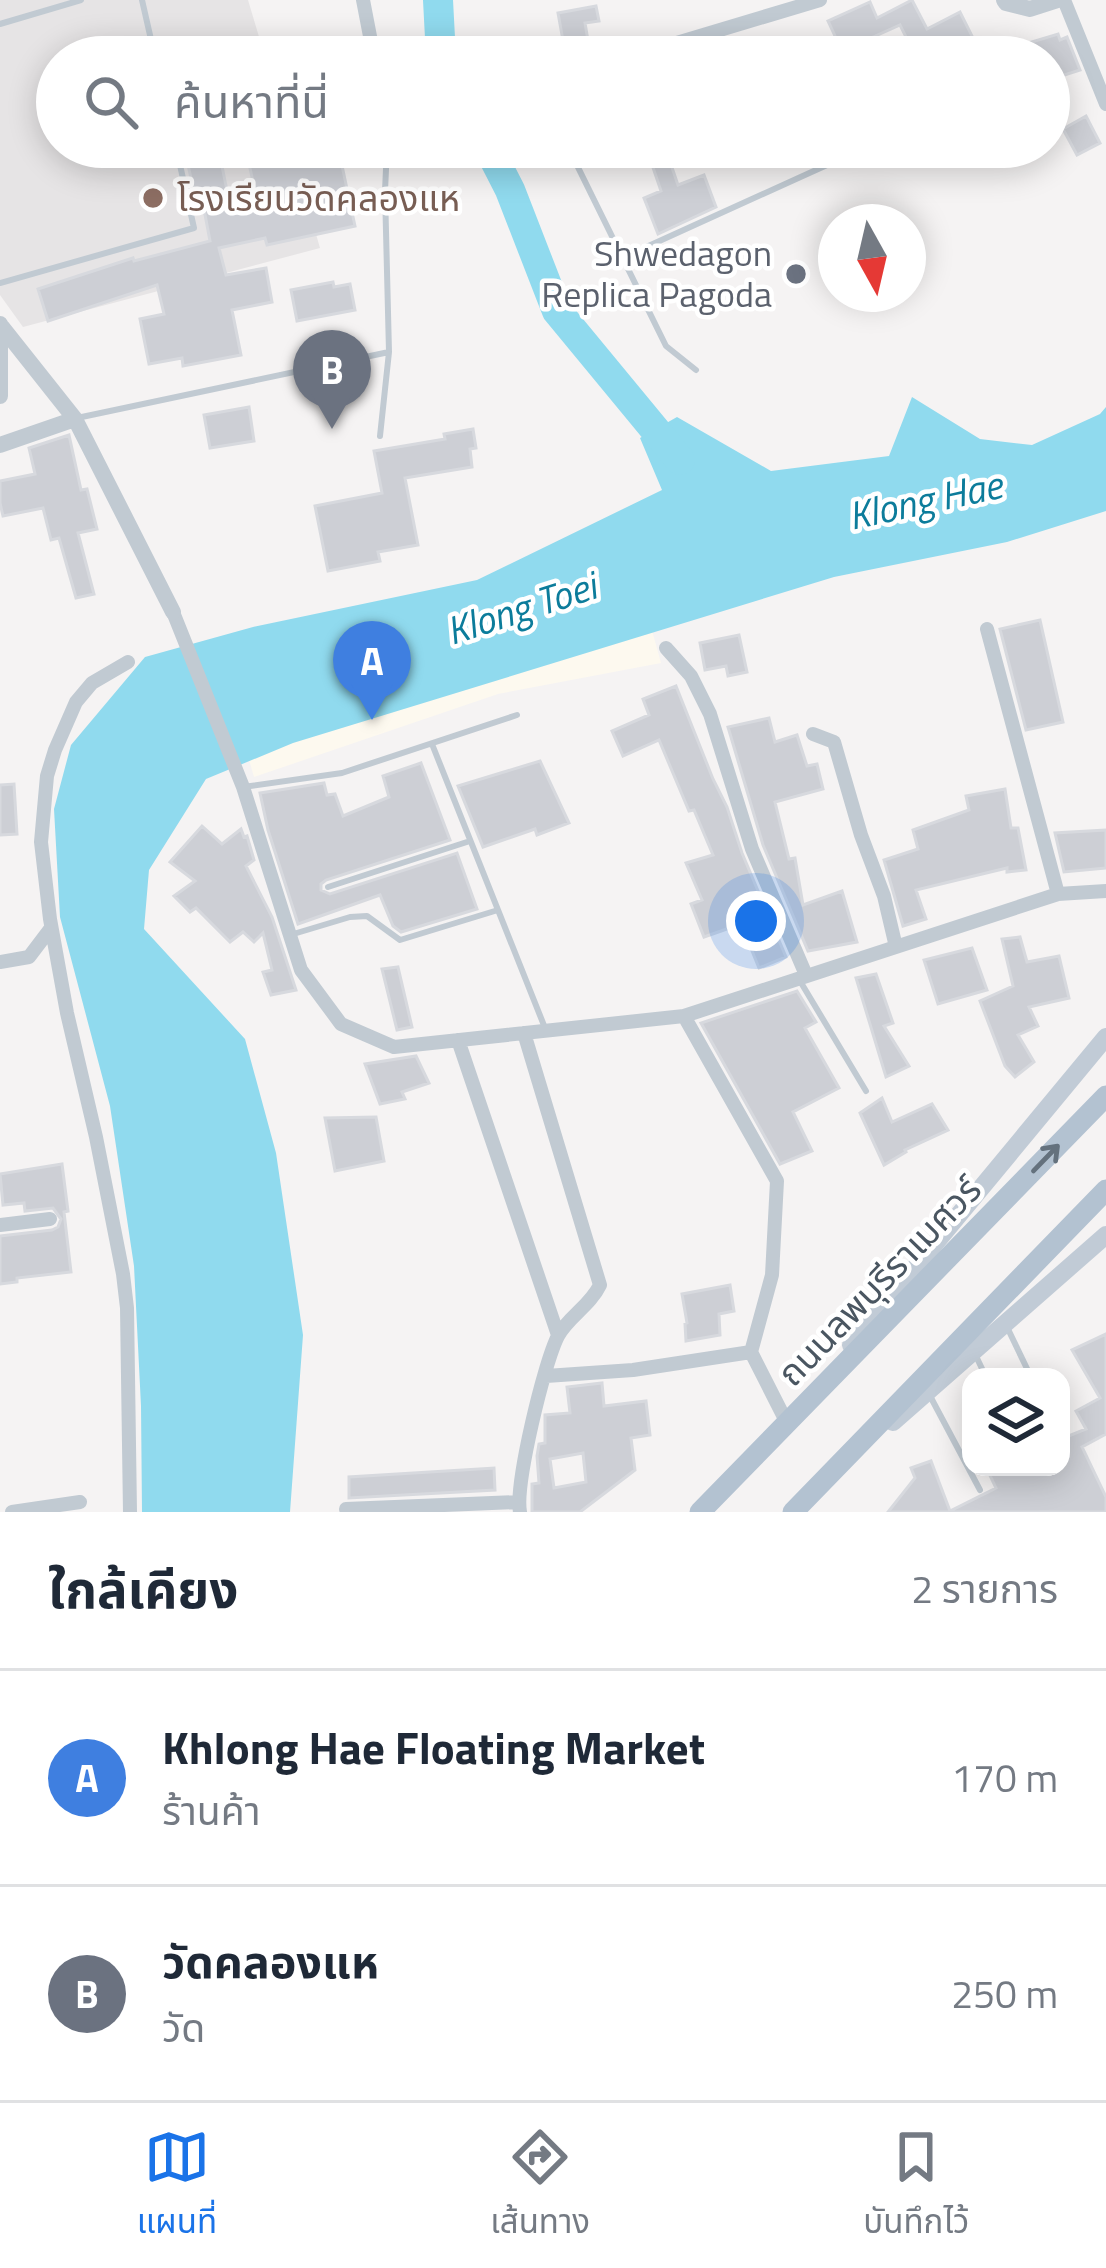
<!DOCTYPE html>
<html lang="th">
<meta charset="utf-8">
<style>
:root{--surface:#fff;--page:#f2f2f3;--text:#1f2937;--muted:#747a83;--line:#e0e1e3;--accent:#1a73e8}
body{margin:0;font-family:"Titillium Web","Noto Sans Thai",sans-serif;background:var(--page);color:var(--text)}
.controls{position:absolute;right:36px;bottom:36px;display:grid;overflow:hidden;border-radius:24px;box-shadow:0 6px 30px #0003}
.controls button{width:108px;height:108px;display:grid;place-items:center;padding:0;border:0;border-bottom:3px solid var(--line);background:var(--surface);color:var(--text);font:60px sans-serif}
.compass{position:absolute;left:818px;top:204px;width:108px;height:108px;border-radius:50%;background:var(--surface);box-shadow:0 6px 30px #0003;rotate:172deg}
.you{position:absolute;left:756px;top:921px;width:42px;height:42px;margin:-30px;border:9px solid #fff;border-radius:50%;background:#1a73e8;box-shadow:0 0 0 18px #1a73e833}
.badge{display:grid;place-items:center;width:78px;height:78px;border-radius:50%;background:var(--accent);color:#fff;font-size:39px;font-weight:700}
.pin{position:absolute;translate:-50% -99px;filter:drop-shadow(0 3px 6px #0008)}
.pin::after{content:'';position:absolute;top:63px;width:42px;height:36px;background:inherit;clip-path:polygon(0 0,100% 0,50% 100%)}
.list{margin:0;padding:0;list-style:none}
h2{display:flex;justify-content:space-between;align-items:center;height:156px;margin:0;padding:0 48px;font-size:51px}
h2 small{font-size:39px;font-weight:400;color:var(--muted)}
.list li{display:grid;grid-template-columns:78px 1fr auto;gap:36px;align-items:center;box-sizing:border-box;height:216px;padding:0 48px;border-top:3px solid var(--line)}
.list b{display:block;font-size:45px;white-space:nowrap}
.list p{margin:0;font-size:39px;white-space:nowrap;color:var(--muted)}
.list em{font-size:39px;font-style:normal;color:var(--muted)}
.icon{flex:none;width:66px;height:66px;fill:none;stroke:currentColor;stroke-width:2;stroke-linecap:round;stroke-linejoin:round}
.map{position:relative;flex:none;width:1106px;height:1512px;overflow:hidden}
.search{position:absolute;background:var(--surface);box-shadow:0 6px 30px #0003;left:36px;right:36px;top:36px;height:132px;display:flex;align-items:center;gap:30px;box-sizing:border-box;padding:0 42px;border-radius:66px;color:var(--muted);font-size:45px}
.sheet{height:588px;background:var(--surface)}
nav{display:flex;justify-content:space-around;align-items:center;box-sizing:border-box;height:168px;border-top:3px solid var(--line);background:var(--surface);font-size:33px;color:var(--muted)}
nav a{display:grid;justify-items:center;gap:6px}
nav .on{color:var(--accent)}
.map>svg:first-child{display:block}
.commercial{fill:#fdf9ef}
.education{fill:#e6e4e5}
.water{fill:#90daee}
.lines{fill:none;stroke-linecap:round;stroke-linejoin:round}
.river{stroke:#90daee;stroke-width:30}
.building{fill:#cdcfd5;stroke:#d7d9de;stroke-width:3;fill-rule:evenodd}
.service{stroke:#c1cad2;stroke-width:6}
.minor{stroke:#c1cad2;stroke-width:14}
.tertiary{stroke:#c1cad2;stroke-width:16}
.secondary{stroke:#c1cbd6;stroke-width:18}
.primary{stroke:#b3c2d1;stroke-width:21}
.oneway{stroke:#64717d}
.education-dot{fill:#8d6e63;stroke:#fff;stroke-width:4.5}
.worship-dot{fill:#6b7280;stroke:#fff;stroke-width:4.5}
.labels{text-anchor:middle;stroke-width:9;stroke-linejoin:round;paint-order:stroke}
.education-label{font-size:36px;fill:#785e54;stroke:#fff;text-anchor:start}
.worship-label{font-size:36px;fill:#5b616d;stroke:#fff;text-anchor:end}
.street-label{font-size:36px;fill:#4a5661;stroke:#fff}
.water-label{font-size:39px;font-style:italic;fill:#0c7c9b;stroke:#fff}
</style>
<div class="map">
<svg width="1106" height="1512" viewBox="0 0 1106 1512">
<rect width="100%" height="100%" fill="#f5f3f3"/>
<!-- commercial -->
<path class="commercial" d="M650,623L661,663L498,694L254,777L245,746Z"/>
<!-- education -->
<path class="education" d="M0,0H248L265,57H57V147H291L320,248L23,327L0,295Z"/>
<!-- water -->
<path class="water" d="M912,397L980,439L1032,445L1100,414L1106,407V511L1007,542L834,577L293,743L206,779L149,870L144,929L245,1039L276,1153L303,1335L290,1512H142L141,1406L134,1266L110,1106L60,917L54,809L71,745L145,657L253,627L477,580L662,490L640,438L677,417L771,471L889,456Z"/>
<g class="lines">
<!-- river -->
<path class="river" d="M438,0L441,57
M488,147L510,190L557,311L680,460"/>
</g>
<!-- building -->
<path class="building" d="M912,0L927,29L960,12L975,42L946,57H916L900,25L842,51L828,21L870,2L877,18Z
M596,6L599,21L585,23L590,52L566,57L558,13Z
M1058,34L1060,40L1067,37L1080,70L1049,80V57H1029L1025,44Z
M1086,116L1100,143L1077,155L1063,129Z
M184,147H218L230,205L257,199L249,164L338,147L355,226L267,245L265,238L219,248L226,275L266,268L272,302L232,310L241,355L183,366L182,358L149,364L140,319L164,314L157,285L48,321L38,289L133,258L134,261L210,241L203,204L197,205Z
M646,147H665L678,185L704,175L716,207L658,234L644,198L661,191Z
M333,282L334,287L350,284L355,310L297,321L291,290Z
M249,407L254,441L210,448L204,415Z
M473,429L476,448L470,449L472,467L405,478L418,545L378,552L380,561L328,571L315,506L382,493L374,451L445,439L444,434Z
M69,435L81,490L87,489L97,529L78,533L94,594L76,598L59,538L51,540L43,508L3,516L0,503V481L35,474L29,448Z
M1040,620L1063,722L1026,730L1000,629Z
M739,635L747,672L728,676L726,666L705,670L700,643Z
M676,686L713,779L727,807L742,853L786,957L759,968L741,924L704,937L691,904L702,900L686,863L713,855L694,810L689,811L659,740L623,756L612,731L649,715L643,699Z
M769,718L775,742L797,735L807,766L817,764L823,789L775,802L789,859L795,858L803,905L842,891L857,942L808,951L763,845L728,727Z
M540,761L569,823L537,835L535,829L483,847L458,786Z
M421,763L450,840L326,880L321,884V890L330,894L457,853L477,909L401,932L393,926L380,895L298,924L268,830L260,793L324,783L327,795L335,794L343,816L389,797L383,776Z
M14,784L17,834L0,835V785Z
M1005,789L1011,828H1018L1026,870L1007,872V868L916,890L926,919L903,926L884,860L918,849L913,830L969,810L966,796Z
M202,826L222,844L241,829L244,837L247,836L254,860L246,866L272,917L296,990L271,995L263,972L272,970L263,933L254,942L243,932L230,942L196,908L190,912L174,896L195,881L170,862Z
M1106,830V868L1064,872L1055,833Z
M1020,937L1027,962L1059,956L1069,998L1029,1007L1038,1026L1018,1035L1034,1062L1015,1077L1005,1066L980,1001L1013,986L1002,939Z
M972,948L987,990L938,1004L924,960Z
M398,967L412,1027L397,1030L382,969Z
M876,974L893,1023L884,1026L909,1066L886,1077L856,978Z
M797,991L816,1022L805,1028L839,1088L793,1112L812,1151L780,1164L701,1023Z
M416,1056L429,1083L402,1092L405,1099L380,1104L365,1064Z
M882,1098L892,1122L932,1104L948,1130L905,1150L906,1152L884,1165L860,1113Z
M376,1117L384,1161L335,1171L325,1118Z
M62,1164L68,1211L64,1212L71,1272L17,1278V1282L0,1284V1236L52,1230L58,1227L61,1219L53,1208L25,1211L24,1203L3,1205L0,1174Z
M730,1285L734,1311L719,1314L720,1335L686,1341L685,1324L687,1323L682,1294Z
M1106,1334V1434L1082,1447L1106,1497V1512H888L915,1478L911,1468L931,1461L950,1511L996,1488L986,1467H1061V1439L1086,1429L1076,1411L1100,1398L1072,1350Z
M602,1383L604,1406L646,1401L650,1435L631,1438L635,1470L580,1512H532V1484L539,1483L537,1456L539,1444L545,1443V1415L570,1413L567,1387ZM583,1453L586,1482L554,1488L550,1459Z
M494,1468L495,1490L349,1498V1477Z"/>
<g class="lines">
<!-- service -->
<path class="service" d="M142,0L155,57
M0,24L81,0
M568,147L666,346L696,370
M622,258L827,165
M0,283L194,228L176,147
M77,418L389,352L385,191L387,147
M380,436L389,352
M432,744L545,1028
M243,787L342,773L517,715
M328,887L470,841
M290,935L350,917L367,916L400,940L498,910
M800,981L866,1091
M1007,1327L1031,1377
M975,1354L986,1377
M929,1394L980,1490"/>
<!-- minor -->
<path class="minor" d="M363,0L374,57
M1064,0L1106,104
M630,57L820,0
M173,612L243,787L301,970L341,1024L394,1047L684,1016L1058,894L1106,891
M987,629L1058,894
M666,648L691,676L710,714L752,849L806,975
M128,662L92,683L76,702L55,750L47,776L41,842L50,919L67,1013L96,1137L123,1274L127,1308L130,1512
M813,734L834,742L861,835L884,896L896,947
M0,962L29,957L51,928
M684,1016L777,1181L772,1275L751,1352L787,1423
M458,1040L558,1335
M0,1225L50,1219
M546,1376L633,1370L751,1352
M346,1509L518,1502
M12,1512L80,1502
M520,1512C515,1484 544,1363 558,1336C568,1317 590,1306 600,1285L524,1033"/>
<!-- tertiary -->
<path class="tertiary" d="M1004,0L1006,3L1030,9L1058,0
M2,327L75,419L173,612
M0,396V324
M0,445L75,419"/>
<!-- secondary -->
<path class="secondary" d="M851,1345L1106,1037
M893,1422L1106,1235"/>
<!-- primary -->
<path class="primary" d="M700,1512L1106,1096
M793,1512L1106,1190"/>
</g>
<!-- one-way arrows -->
<defs><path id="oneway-shaft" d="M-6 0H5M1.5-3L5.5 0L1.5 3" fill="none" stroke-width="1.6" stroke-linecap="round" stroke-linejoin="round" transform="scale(3)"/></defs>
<use class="oneway" href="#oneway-shaft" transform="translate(1046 1158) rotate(-46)"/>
<!-- markers -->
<circle class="education-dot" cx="153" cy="198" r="12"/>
<circle class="worship-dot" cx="796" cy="274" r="12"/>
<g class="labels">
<!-- education labels -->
<g class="education-label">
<text x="177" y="211">โรงเรียนวัดคลองแห</text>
</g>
<!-- worship labels -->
<g class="worship-label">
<text x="772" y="266">Shwedagon<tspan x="772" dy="41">Replica Pagoda</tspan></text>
</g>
<!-- street labels -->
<g class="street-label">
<text transform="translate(879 1281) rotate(-46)" y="13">ถนนลพบุรีราเมศวร์</text>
</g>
<!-- water labels -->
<g class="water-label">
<text transform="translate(925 500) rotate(-12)" y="14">Klong Hae</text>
<text transform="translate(521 608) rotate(-18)" y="14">Klong Toei</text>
</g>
</g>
</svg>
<div class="controls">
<button><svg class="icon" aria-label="layers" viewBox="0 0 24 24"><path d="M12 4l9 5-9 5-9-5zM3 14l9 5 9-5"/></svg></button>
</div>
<svg class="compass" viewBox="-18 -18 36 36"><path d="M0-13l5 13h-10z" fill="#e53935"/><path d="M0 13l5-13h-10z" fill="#747a83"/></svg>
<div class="you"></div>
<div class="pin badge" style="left:372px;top:720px;background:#3f7fe0">A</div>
<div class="pin badge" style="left:332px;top:429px;background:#6b7280">B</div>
<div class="search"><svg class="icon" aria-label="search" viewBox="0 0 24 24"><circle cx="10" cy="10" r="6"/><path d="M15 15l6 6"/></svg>ค้นหาที่นี่</div>
</div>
<section class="sheet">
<h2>ใกล้เคียง<small>2 รายการ</small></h2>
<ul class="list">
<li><span class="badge" style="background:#3f7fe0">A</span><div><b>Khlong Hae Floating Market</b><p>ร้านค้า</p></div><em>170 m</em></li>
<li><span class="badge" style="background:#6b7280">B</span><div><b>วัดคลองแห</b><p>วัด</p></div><em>250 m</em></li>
</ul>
</section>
<nav>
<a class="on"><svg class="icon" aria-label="map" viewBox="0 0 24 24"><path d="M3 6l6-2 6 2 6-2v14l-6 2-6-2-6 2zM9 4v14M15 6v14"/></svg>แผนที่</a>
<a><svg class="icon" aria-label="directions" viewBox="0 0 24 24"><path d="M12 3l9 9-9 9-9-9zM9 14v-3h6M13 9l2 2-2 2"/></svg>เส้นทาง</a>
<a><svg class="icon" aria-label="saved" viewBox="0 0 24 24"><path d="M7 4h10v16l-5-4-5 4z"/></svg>บันทึกไว้</a>
</nav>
